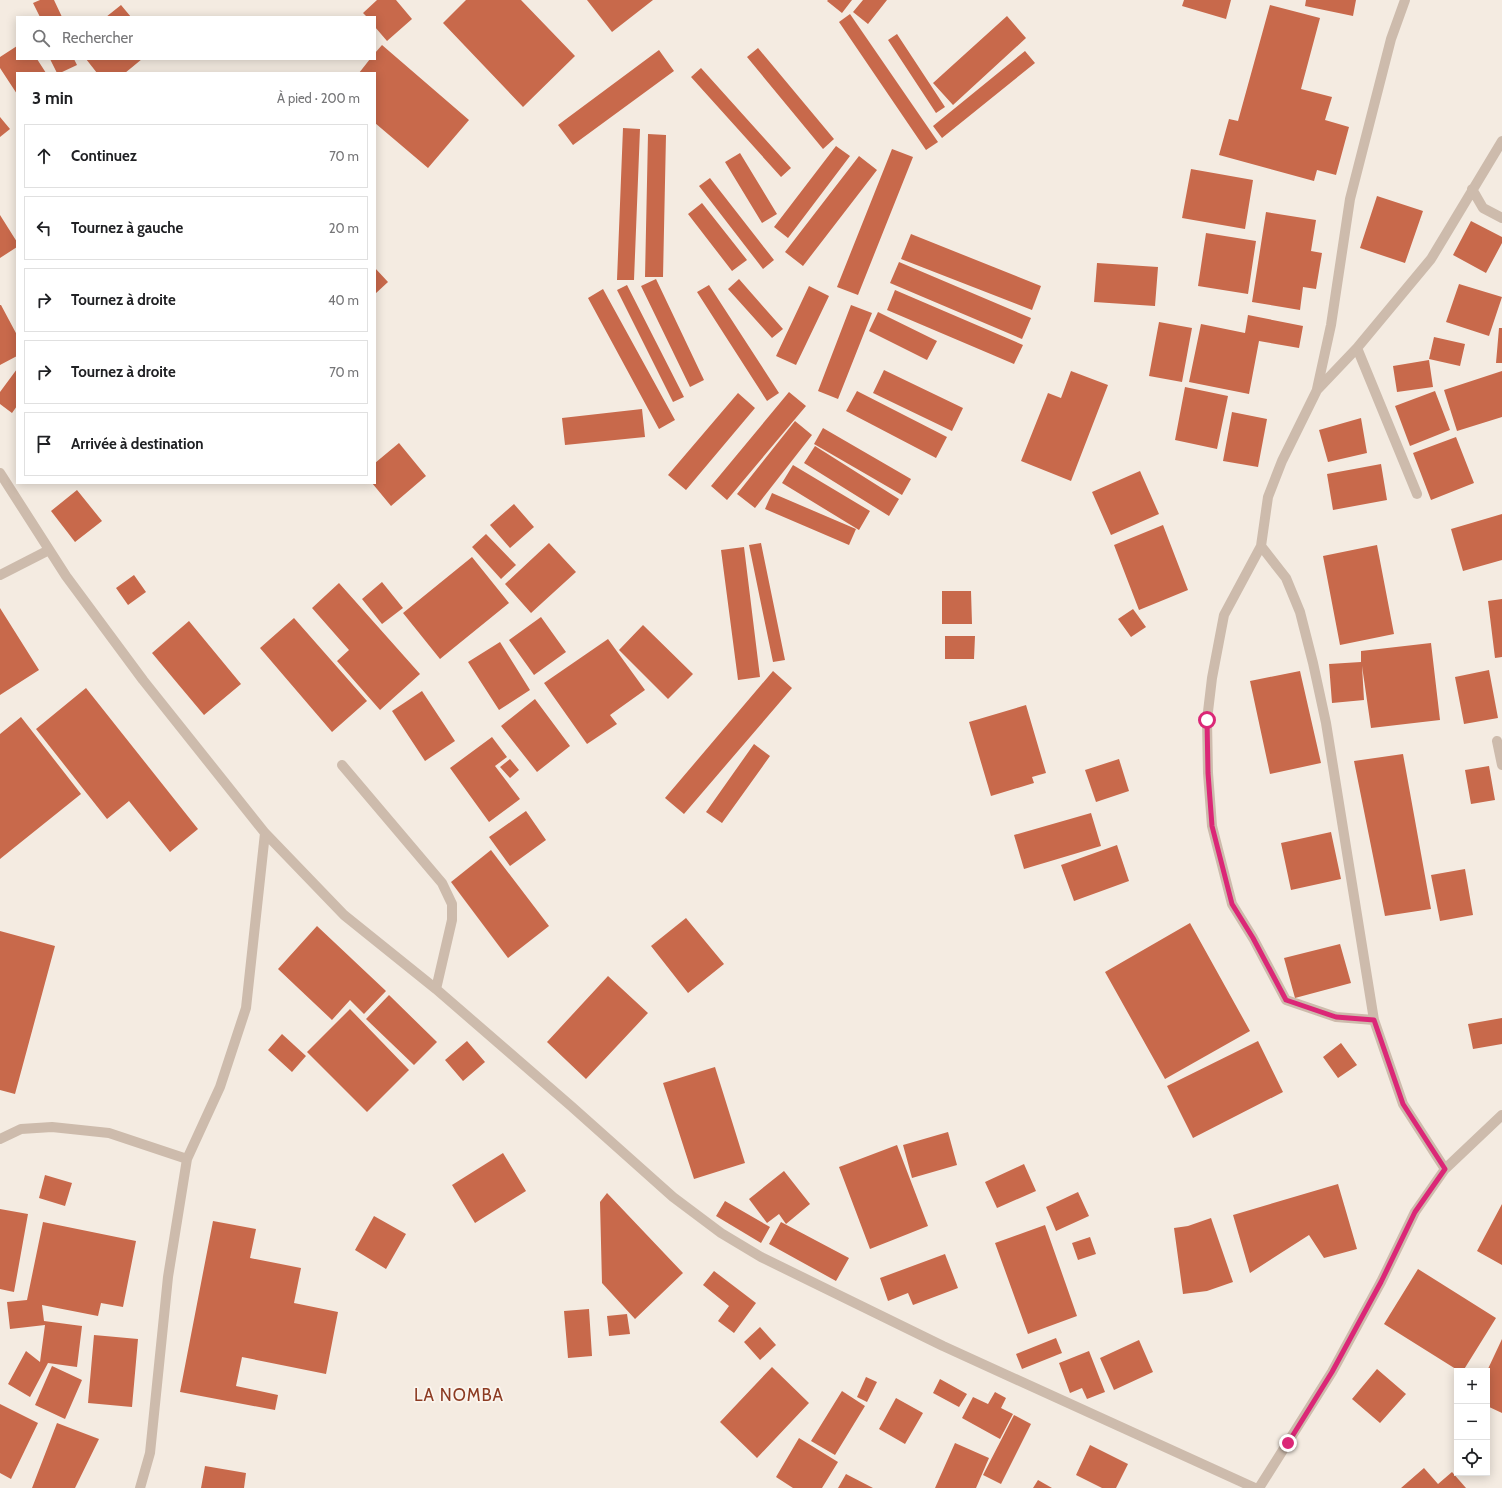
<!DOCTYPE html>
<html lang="fr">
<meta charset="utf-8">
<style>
:root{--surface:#fff;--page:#f2f2f2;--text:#202124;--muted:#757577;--line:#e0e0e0}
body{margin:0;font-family:Cabin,sans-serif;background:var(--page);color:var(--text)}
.controls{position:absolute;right:12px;bottom:12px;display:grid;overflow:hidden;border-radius:0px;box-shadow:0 2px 10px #0003}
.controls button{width:36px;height:36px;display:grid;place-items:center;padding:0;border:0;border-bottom:1px solid var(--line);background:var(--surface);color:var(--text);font:20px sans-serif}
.stop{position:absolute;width:12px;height:12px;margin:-9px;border:3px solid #db2777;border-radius:50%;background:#fff}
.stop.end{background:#db2777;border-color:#fff;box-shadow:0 1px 4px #0008}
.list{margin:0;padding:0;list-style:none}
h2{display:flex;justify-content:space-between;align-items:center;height:52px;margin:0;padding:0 16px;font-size:17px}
h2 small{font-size:13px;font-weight:400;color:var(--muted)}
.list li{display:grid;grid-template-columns:26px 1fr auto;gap:12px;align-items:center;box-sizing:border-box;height:64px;margin:0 8px 8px;padding:0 8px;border:1px solid var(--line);border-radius:0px}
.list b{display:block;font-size:15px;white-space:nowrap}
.list em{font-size:13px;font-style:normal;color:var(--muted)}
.icon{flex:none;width:22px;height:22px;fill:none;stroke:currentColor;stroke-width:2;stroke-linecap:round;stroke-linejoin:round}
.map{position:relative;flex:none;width:1502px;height:1488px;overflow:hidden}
.search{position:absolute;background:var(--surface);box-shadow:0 2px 10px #0003;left:16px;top:16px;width:360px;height:44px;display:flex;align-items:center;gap:10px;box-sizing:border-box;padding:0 14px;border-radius:0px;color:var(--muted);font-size:15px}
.panel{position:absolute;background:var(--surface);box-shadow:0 2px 10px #0003;left:16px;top:72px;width:360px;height:412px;border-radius:0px}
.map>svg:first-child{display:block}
.building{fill:#c8694b}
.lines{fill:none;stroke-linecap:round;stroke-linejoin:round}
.minor{stroke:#cdbbac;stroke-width:10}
.route{stroke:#db2777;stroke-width:5}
.labels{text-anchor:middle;stroke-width:3.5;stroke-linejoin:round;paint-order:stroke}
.quarter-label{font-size:17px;letter-spacing:1px;fill:#8c3b22;stroke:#fbf5ee}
</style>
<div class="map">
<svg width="1502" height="1488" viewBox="0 0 1502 1488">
<rect width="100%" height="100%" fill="#f4ebe1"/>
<!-- building -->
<path class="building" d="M40,0H54L62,17H40L33,3Z
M377,0H396L412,19L387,41L375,27V17H367L363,13Z
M466,0H521L575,56L523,107L443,23Z
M587,0H653L612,32Z
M828,0H852L842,13L827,1Z
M863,0H887L868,24L853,12Z
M1184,0H1231L1226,19L1182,6Z
M1306,0H1356L1353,16L1305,6Z
M121,5L131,17H106Z
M1270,5L1320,18L1301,89L1332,97L1325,120L1349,127L1336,175L1317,170L1314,181L1219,155L1229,119L1238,121Z
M850,14L938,142L926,150L839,22Z
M1007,16L1026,38L953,105L933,83Z
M897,34L945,107L936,113L888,40Z
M382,45L469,120L428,168L375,123V73H359L370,59H375V53Z
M17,46V59H37L46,73H17V94L0,68V57Z
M758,48L834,139L823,149L747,57Z
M659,50L674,71L573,145L558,125Z
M1025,51L1035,63L942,138L933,126Z
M50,59H74L77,65L60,73H57Z
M86,59H142L125,73H97Z
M701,68L791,168L781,177L691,77Z
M0,117L10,129L0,137Z
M623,128L640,129L634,280H617Z
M648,134L666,135L663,277H645Z
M836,146L850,156L788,238L774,227Z
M892,149L913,157L858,295L837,287Z
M740,153L777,214L762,223L725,162Z
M859,156L877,170L803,266L785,252Z
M1191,169L1253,180L1245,229L1182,218Z
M710,178L774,260L763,269L699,186Z
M1377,196L1423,211L1405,263L1360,248Z
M702,203L747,260L732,271L688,214Z
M1266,212L1316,220L1311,251L1322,253L1316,289L1303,287L1300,310L1252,302Z
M0,215L17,242V247L0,258Z
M1471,221L1502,237V243L1486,273L1453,255Z
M1206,233L1256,241L1248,294L1198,286Z
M911,234L1041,286L1032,310L901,259Z
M899,262L1031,318L1022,339L890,283Z
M1097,263L1158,267L1155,306L1094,302Z
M375,268L388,282L375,294Z
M656,279L704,380L690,387L641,286Z
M739,279L783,329L772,338L728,289Z
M1459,284L1502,297L1489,336L1446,322Z
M627,285L684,397L673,402L617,290Z
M709,285L779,393L767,401L697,292Z
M809,286L829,296L796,365L776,356Z
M603,289L675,420L659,429L588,298Z
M895,290L1023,345L1014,364L887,310Z
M0,305H1L17,335V356L0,365Z
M851,305L872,313L838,399L818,391Z
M878,312L937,341L927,360L869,331Z
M1248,315L1303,326L1299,348L1259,341L1249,394L1189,382L1201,324L1245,333Z
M1159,322L1192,328L1182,382L1149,376Z
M1499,328H1502V363H1496Z
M1434,337L1465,344L1460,366L1429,359Z
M1429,360L1433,387L1397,392L1393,366Z
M17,369V406L12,413L0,404V392Z
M884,370L963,408L952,431L873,393Z
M1071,371L1108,385L1071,481L1021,461L1048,393L1061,398Z
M1502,371V417L1457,431L1444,390Z
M1185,387L1228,396L1217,449L1175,440Z
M857,391L947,437L936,458L846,411Z
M1435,391L1450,430L1410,446L1395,406Z
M789,392L806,406L727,500L711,486Z
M738,393L755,408L686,490L668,475Z
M642,409L645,437L565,445L562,418Z
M1232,412L1267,419L1258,467L1223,461Z
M1361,418L1367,453L1328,462L1319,430Z
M795,421L812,435L755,508L737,494Z
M823,428L911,479L902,495L814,444Z
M1456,437L1474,483L1431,500L1413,453Z
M399,443L426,476L391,506L372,483H375V463Z
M815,446L899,499L889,516L804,463Z
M1381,464L1387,500L1333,510L1327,474Z
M793,465L870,511L859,530L782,483Z
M1140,471L1159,514L1111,535L1092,492Z
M77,490L102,521L75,542L51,511Z
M772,493L856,529L849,545L765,509Z
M514,504L534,527L510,548L490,525Z
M1502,514V560L1463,571L1451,529Z
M1163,525L1188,590L1139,610L1114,545Z
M486,534L516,565L501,579L472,547Z
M549,543L576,572L531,613L505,584Z
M761,543L785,660L773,662L749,545Z
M1377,545L1394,634L1340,645L1323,556Z
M744,547L760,677L738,680L721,550Z
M472,557L509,603L440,659L403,613Z
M134,575L146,592L128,605L116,588Z
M382,582L403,608L382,624L362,599Z
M339,583L420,674L380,710L337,661L349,650L312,608Z
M942,591H971L972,624H942Z
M1502,599V657L1495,658L1488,601Z
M0,608L39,670L0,695Z
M1133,609L1146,627L1131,637L1118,619Z
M541,617L566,652L534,675L509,640Z
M294,618L367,701L332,732L260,648Z
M189,621L241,684L204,715L152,653Z
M643,625L693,674L668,699L619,650Z
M945,636H975L974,659H945Z
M608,639L645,690L610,715L617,724L587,744L544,683Z
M500,642L530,690L499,710L468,662Z
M1431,643L1440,720L1371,728L1362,666L1364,700L1332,703L1329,664L1361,662V651Z
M1489,670L1498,718L1464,724L1455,677Z
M773,671L792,688L684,814L665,798Z
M1300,671L1321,763L1270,774L1250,681Z
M86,688L198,829L170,852L129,801L107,819L36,729Z
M422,691L455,741L425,761L392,711Z
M535,699L570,746L537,772L501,726Z
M1026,705L1046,773L1032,777L1034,783L991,796L969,722Z
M21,717L81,794L0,859V734Z
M492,737L507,757L495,766L520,799L489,822L450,768Z
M754,744L770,756L722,823L706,812Z
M1403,754L1431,909L1385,916L1354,761Z
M510,759L519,770L510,778L500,767Z
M1119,759L1129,791L1096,802L1085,770Z
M1489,766L1495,800L1471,804L1465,770Z
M526,811L546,840L510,866L489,837Z
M1091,813L1101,846L1024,869L1014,835Z
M1331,832L1341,879L1291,890L1281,843Z
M1117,845L1129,881L1074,901L1061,865Z
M491,850L549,926L508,958L451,882Z
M1465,869L1473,915L1440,921L1431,875Z
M686,918L724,964L688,993L651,946Z
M1190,923L1250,1031L1165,1079L1105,972Z
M317,926L386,991L364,1014L350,1000L332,1020L278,969Z
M0,931L55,946L15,1094L0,1090Z
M1340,944L1351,983L1295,998L1284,958Z
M608,976L648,1013L586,1079L547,1042Z
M389,995L437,1042L414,1065L366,1019Z
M350,1009L409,1070L367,1112L307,1052Z
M1502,1018V1044L1473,1049L1468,1024Z
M282,1034L306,1056L292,1072L268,1050Z
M467,1041L485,1062L463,1081L445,1060Z
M1258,1041L1283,1092L1193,1138L1167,1086Z
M1341,1043L1357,1065L1338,1078L1323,1057Z
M715,1067L745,1163L694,1179L663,1083Z
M948,1132L957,1165L912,1178L903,1145Z
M897,1145L928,1226L870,1249L839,1167Z
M503,1153L526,1191L475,1223L452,1185Z
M1024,1164L1036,1191L997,1208L985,1182Z
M784,1171L810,1204L786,1224L779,1214L767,1223L749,1199Z
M45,1175L72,1183L65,1206L39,1198Z
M1338,1184L1357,1249L1324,1258L1309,1235L1250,1273L1233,1215Z
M1078,1192L1089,1216L1056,1231L1046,1207Z
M607,1193L683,1273L635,1319L602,1283L600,1202Z
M725,1201L770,1227L761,1243L716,1216Z
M1502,1204V1265L1477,1251Z
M0,1209L28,1214L14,1292L0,1289Z
M374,1216L406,1234L386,1269L355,1250Z
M1211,1218L1233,1282L1207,1291L1183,1294L1174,1228L1188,1226Z
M213,1221L256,1229L250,1258L301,1268L294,1303L338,1312L326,1374L242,1357L236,1386L278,1395L275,1410L180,1392Z
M43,1222L136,1241L123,1307L101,1303L98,1316L42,1305L44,1321L82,1326L77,1367L48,1363L30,1397L8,1384L26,1351L40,1362L45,1325L10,1329L7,1302L27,1300Z
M781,1222L849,1258L836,1281L769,1244Z
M1045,1225L1077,1316L1028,1334L995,1243Z
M1090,1237L1096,1254L1078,1260L1072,1243Z
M945,1254L958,1288L913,1305L908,1293L888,1301L880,1278Z
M1418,1269L1496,1318L1463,1371H1459L1384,1324Z
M714,1271L756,1303L734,1333L718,1321L729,1306L703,1285Z
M589,1309L592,1356L568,1358L564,1311Z
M627,1314L630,1334L609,1336L607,1316Z
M760,1327L776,1345L760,1360L744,1342Z
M94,1335L138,1339L132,1407L88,1403Z
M1056,1338L1062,1353L1022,1369L1016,1354Z
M1502,1339V1413L1487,1406V1371Z
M1139,1340L1153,1372L1114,1390L1100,1358Z
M1089,1351L1105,1392L1087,1399L1082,1388L1070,1393L1059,1363Z
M52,1366L82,1380L65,1419L35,1405Z
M772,1367L809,1403L757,1458L720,1422Z
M1377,1369L1406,1394L1380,1423L1352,1399Z
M866,1377L877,1382L867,1402L857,1397Z
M940,1379L967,1394L959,1407L933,1393Z
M842,1391L865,1406L835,1455L811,1441Z
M995,1392L1006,1398L1001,1408L1013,1414L1000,1439L962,1418L973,1397L988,1404Z
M896,1398L923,1413L905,1444L879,1429Z
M0,1404L38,1423L11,1479L0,1473Z
M1014,1415L1031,1424L1001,1484L983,1475Z
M57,1423L99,1439L75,1488H32Z
M799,1438L838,1462L822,1488H793L776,1477Z
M955,1443L989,1458L976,1488H935Z
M1090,1445L1128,1464L1116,1488H1102L1076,1475Z
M205,1466L246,1473L244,1488H201Z
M1424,1468L1438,1484L1452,1472L1466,1488H1401Z
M846,1474L873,1488H838Z
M1038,1480L1052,1488H1033Z"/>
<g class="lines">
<!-- minor -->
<path class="minor" d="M1472,189L1483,208L1502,218
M1357,348L1417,494
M1317,389L1331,325L1350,199L1391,39L1405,0
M0,473L66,576L143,680L265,833L344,915L436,989L571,1106L673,1197L721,1233L761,1257L943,1346L1255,1488
M1261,546L1286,578L1300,612L1313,663L1326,723L1374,1020L1403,1104L1445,1169
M0,575L49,550
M1497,741L1502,765
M342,765L442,883L452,904V920L436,989
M1374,1020L1336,1017L1286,1000L1253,938L1232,904L1212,826L1208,773L1207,720L1212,678L1224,615L1261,546L1268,497L1282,461L1317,390L1357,348L1431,259L1502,141
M0,1139L21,1129L52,1127L109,1133L187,1159
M140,1488L150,1453L168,1277L187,1159L220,1087L246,1008L265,833
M1259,1488L1332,1372L1381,1282L1415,1212L1445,1169L1502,1115"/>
</g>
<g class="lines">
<!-- route -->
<path class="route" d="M1207,720L1208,773L1212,826L1232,904L1253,938L1286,1000L1336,1017L1374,1020L1403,1104L1445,1169L1415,1212L1381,1282L1332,1372L1288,1443"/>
</g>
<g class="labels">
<!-- quarter labels -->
<g class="quarter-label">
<text x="459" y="1401">LA NOMBA</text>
</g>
</g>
</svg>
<div class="controls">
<button>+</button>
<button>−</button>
<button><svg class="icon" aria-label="locate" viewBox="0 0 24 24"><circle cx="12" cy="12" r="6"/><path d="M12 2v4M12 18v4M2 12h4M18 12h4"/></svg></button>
</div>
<div class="stop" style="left:1207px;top:720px"></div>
<div class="stop end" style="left:1288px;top:1443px"></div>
<div class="search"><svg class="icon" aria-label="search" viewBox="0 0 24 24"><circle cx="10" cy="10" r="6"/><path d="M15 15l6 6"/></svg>Rechercher</div>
<section class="panel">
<h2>3 min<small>À pied · 200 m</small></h2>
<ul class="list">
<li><svg class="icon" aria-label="ahead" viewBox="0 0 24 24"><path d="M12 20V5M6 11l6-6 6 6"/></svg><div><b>Continuez</b></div><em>70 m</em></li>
<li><svg class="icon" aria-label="left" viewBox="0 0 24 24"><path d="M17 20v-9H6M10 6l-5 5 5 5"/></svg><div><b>Tournez à gauche</b></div><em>20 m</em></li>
<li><svg class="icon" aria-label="right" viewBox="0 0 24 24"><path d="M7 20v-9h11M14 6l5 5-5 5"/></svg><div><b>Tournez à droite</b></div><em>40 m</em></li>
<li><svg class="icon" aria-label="right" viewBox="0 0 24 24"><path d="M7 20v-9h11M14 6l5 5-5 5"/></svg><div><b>Tournez à droite</b></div><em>70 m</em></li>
<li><svg class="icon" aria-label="arrive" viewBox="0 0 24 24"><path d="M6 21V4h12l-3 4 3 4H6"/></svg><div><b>Arrivée à destination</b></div></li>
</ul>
</section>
</div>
